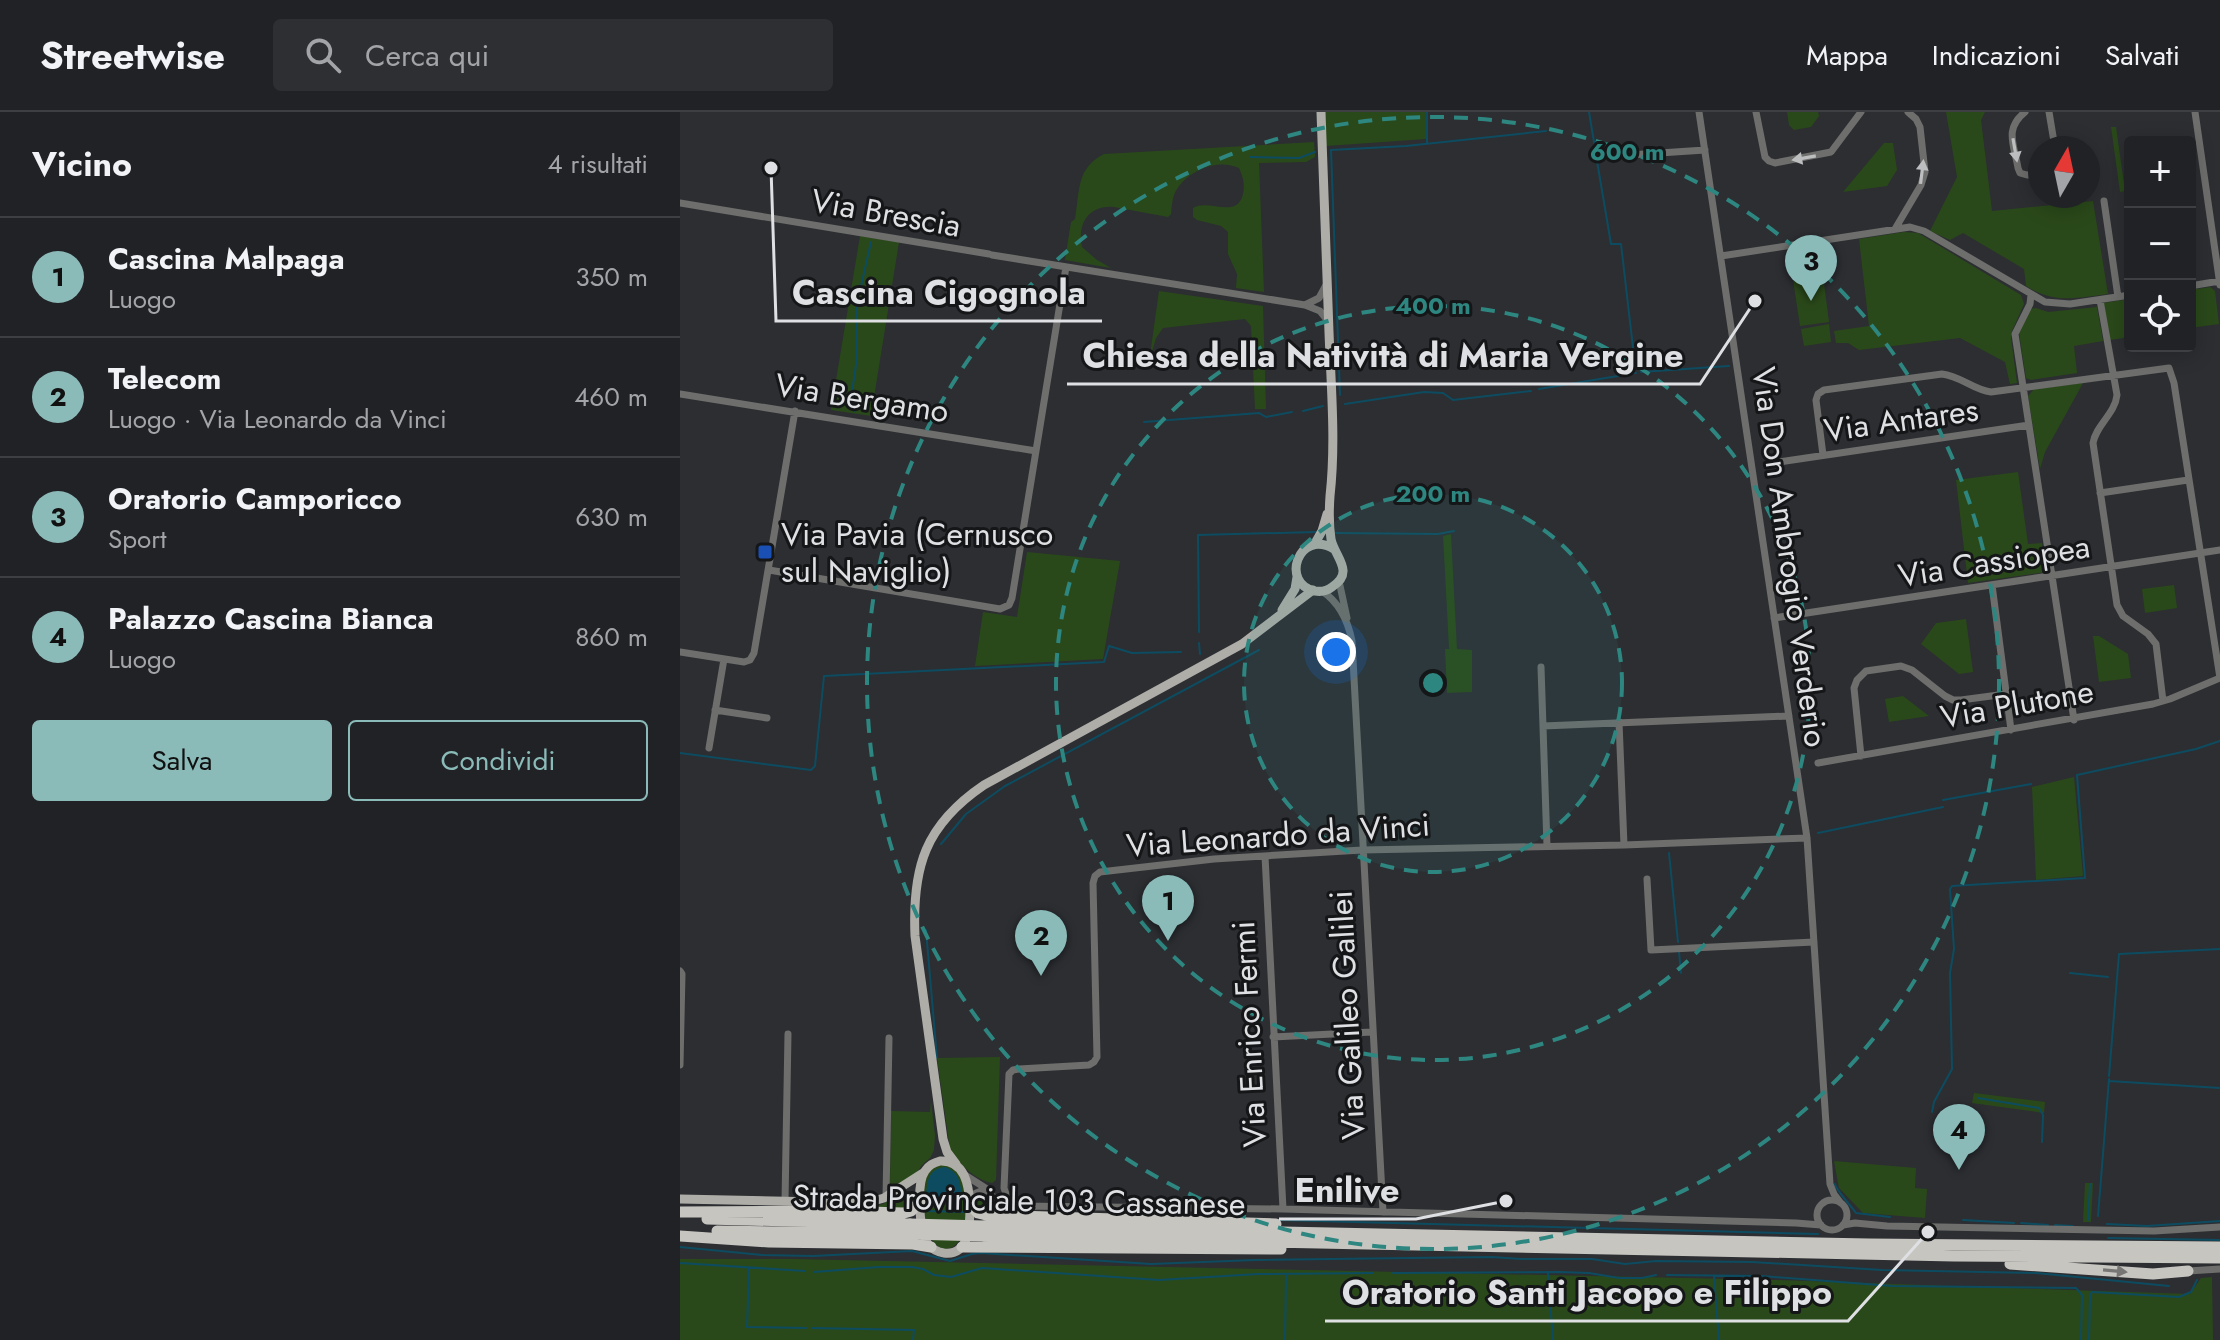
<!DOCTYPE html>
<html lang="it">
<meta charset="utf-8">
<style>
:root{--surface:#212226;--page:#2d2f32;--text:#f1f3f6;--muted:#a2a4a7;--line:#3e3f43;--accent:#8bbbb9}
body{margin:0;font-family:Jost,sans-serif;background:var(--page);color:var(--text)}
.controls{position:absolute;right:24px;top:24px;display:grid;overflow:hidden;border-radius:8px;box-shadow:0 4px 20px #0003}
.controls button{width:72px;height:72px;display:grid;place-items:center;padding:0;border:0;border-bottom:2px solid var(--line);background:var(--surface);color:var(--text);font:40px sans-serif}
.compass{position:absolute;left:1348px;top:24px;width:72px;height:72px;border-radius:50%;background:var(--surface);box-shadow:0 4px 20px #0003;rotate:9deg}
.you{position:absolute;left:656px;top:540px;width:28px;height:28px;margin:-20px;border:6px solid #fff;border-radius:50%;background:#1a73e8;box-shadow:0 0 0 12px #1a73e833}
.badge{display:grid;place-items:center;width:52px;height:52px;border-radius:50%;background:var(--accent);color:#111;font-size:26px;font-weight:700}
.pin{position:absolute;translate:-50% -66px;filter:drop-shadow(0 2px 4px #0008)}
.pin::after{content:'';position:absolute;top:42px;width:28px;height:24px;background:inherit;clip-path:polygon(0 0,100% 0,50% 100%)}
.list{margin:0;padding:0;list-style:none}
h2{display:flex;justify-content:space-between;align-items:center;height:104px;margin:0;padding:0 32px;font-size:34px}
h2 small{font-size:26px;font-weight:400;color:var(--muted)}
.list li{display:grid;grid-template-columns:52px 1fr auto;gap:24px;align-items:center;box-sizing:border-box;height:120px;padding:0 32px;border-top:2px solid var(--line)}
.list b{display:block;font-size:30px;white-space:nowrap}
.list p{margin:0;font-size:26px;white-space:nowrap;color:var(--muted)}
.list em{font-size:26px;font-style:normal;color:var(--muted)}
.actions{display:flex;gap:16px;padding:24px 32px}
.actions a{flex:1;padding:18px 0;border:2px solid var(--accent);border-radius:8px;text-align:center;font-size:28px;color:var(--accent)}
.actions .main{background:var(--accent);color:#111}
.icon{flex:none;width:44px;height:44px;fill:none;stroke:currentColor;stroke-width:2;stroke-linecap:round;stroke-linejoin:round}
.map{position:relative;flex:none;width:1540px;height:1228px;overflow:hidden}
header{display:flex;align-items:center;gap:48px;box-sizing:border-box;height:112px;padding:0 40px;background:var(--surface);border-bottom:2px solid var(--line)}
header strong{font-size:38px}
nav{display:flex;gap:44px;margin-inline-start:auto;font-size:28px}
.search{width:560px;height:72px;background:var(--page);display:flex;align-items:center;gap:20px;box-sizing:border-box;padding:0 28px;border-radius:8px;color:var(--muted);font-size:30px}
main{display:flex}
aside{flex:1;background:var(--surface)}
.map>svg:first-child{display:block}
.green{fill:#2a491a}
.water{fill:#0d4c60}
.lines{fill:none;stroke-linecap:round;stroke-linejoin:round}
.stream{stroke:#0d4c60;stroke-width:2}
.minor{stroke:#6e6e6c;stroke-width:7}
.major{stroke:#aeada8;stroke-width:9}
.highway{stroke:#c7c5c0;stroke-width:11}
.highway-bridge{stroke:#c7c5c0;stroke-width:11}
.oneway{fill:#bdbebf}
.oneway2{fill:#777674}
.ring{fill:none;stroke:#2e8680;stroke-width:4;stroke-dasharray:14 10}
.transit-dot{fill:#1a4fb4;stroke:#151618;stroke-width:3}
.labels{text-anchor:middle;stroke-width:6;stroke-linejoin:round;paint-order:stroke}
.street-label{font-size:32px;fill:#dfe0e3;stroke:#151618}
.poi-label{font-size:32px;fill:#dfe0e3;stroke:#151618;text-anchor:start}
.centre{fill:#2e8680;stroke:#151618;stroke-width:4}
.ring-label{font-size:24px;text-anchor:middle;font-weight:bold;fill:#2e8680;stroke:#151618;stroke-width:6;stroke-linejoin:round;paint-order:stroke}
.leader{fill:none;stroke:#dfe0e3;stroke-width:3}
.callout-dot{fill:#dfe0e3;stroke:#151618;stroke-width:3}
.callout-label{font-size:34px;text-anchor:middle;font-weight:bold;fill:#dfe0e3;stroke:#151618;stroke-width:6;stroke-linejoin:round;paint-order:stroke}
</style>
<header>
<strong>Streetwise</strong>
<div class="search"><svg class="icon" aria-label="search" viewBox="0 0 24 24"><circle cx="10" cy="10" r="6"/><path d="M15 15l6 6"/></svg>Cerca qui</div>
<nav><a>Mappa</a><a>Indicazioni</a><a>Salvati</a></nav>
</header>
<main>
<aside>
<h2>Vicino<small>4 risultati</small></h2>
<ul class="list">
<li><span class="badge">1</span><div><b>Cascina Malpaga</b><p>Luogo</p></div><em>350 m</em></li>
<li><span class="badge">2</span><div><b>Telecom</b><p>Luogo · Via Leonardo da Vinci</p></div><em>460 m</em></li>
<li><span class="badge">3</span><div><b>Oratorio Camporicco</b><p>Sport</p></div><em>630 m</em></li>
<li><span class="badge">4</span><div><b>Palazzo Cascina Bianca</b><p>Luogo</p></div><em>860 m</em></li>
</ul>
<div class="actions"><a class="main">Salva</a><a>Condividi</a></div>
</aside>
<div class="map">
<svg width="1540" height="1228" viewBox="0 0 1540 1228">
<rect width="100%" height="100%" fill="#2c2e32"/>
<!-- green -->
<path class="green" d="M645,0H746V27L646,34Z
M1107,0H1138L1139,4L1131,15L1114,18L1109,13Z
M1266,0H1305L1301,8L1312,99L1413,89L1428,182C1396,186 1375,192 1346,174L1344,157L1283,121L1270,128L1250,119L1277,65Z
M1431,15H1436L1445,79L1440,80Z
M634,30L635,45L626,50L579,51L584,180L556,176L557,162L548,142V120L541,114L517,108L513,105V96C528,86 557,108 563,82C565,72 563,65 559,56C538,46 509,58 497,77C492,84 492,94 491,102L488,105L434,95C409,93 397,111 402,135L417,148L431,156L385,148L391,110L395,107C400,79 396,56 424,42Z
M1204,31H1213L1217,58L1207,74L1163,80Z
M1224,120L1238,121L1341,183L1344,192L1332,219L1331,226L1337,271L1330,272L1325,250L1280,226L1179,238L1168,231H1156L1154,219L1189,214L1179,127Z
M180,124L219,130L191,304L151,298Z
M1143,164L1149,210L1120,214L1113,168Z
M1530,175L1535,179L1539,212L1510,216V178Z
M479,179L583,194L586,297H575L571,214L565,207L483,216L476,226L469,250Z
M1450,187V225L1430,228L1423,191Z
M1417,195L1423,229L1394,234L1397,261L1351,268L1346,266L1339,221L1350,197L1356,196L1368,200Z
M1149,212L1151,230L1124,234L1121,217Z
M1403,271L1365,340L1360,357L1348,284L1354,277Z
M1338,360L1348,432L1362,431L1366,460L1288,471L1276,368Z
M771,422L777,537L792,538V580L767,581L765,537H769L763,424Z
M347,440L440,449L423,547L295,554L303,500L337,505Z
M1494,473L1497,496L1465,501L1462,477Z
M1286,507L1293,560L1279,562L1241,532L1256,511Z
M1413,524H1419L1448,542L1451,566L1419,570Z
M1223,584L1249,604L1209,610L1205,587Z
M1394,665L1403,764L1356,768L1352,675Z
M320,945L316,1068L312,1071C296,1068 278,1052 270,1037L257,946Z
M1294,981L1365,990L1364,1001L1292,991Z
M251,989L255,1023L254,1038L250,1046L242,1053L234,1065L211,1074L210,1073L211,999L250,1000Z
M1154,1049L1236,1056L1235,1076L1247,1077L1245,1106L1183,1101L1159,1076Z
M260,1053C266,1053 273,1054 277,1059C290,1073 292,1136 266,1137C242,1137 238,1074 249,1060C253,1055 255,1055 260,1053Z
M1405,1071H1413L1411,1110H1403Z
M221,1081L228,1082L233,1087L227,1096L180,1098L203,1092Z
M302,1083L330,1097L379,1101L306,1103L294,1092L296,1085Z
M0,1147H112L1096,1168L1510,1182L1521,1166L1532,1165L1533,1228H0Z"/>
<!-- water -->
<path class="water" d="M265,1055C280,1060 281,1073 282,1086H246C247,1071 247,1057 265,1055Z"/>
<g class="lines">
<!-- stream -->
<path class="stream" d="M909,0L916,42
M747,31V0
M570,45L619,46L635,40
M917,49L931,132H941L955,253
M961,260L1049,254
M955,261H956
M859,277L950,262
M660,283L651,38L726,34L866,19
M665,292L744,280L763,281L773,288L851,279
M174,299L172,280L177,246V192L191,130
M623,299L643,294
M464,310L579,301L586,305L612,300
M656,421L758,422L774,419
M519,520L518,423L636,420
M519,531L520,542
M0,641L131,658L135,654L144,564L424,550L429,534L452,541L501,540
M1263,688L1351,672
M1138,721L1263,695
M261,732L286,702L325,674L579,538
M989,741L998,830
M246,818L257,946
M999,840L1001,861
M1390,861L1428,865
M1429,964L1439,842L1540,837
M1429,969L1540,976
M1298,986L1359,996L1363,1003L1362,1030
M1252,1000L1254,990L1272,957L1270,861L1274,837L1270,777L1272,774L1405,766L1397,663L1516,637L1540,629
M1155,1072C1156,1078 1171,1094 1176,1101L1210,1105
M248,1099L283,1100
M1418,1104L1429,967
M599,1108L1138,1122
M1283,1108L1334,1111
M1408,1108L1410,1072
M1341,1111L1368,1113
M1427,1112L1467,1114L1540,1109
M1375,1113L1393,1114
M1428,1126L1540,1128
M0,1135L82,1143L133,1144L232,1139L270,1149L292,1142L301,1141L471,1152L575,1148L812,1145L841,1147H912L945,1152L976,1149L1072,1150L1202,1158L1356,1161L1489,1174
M0,1151L125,1159
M69,1157L67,1215L126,1216
M134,1160L199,1155H232L243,1157L254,1163L271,1165L302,1156L479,1168L578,1162L693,1161
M713,1161L880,1160L909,1161L939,1166H962L976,1163
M868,1161L873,1228
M987,1163L1082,1164L1212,1174L1396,1176L1402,1183L1401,1228
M1034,1164L1039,1228
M132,1216L234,1218L233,1228
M605,1228L606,1163
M1409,1228L1410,1183L1412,1180L1499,1185L1511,1180L1517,1168"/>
<!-- minor -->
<path class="minor" d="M1019,0L1127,726L1150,1072L1154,1082L1160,1090
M1076,0L1085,45L1089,49L1095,51L1151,40L1181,0
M1345,0C1324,17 1334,32 1338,56L1340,61L1347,63L1360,61
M1369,0L1375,36
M1515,0L1540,173
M919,45L1025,38
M1424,89L1438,185
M0,91L309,142
M1215,117L1241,73L1245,60L1240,15L1236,7L1228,0
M312,143L625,193L640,199L648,209
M1041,144L1230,115L1244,119L1365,190L1390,192L1450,183
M1510,174L1540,169
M1351,183L1350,192L1335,222L1394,608
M1420,188L1437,283C1435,302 1416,313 1413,331L1437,493L1443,504L1468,522L1476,532L1483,589
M625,193L639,186L646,173
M0,282L356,339
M1143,343L1136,288L1138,282L1144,278L1262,262C1281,264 1293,278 1311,280L1489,256L1494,271L1540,566
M1099,350L1349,313
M1420,381L1508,368
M89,458L320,497L329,493L332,486L386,155
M659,469L667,506
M1312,473L1331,618
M642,479C660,491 668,509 672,529L703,1100
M1094,506L1540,438
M0,540L64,550L70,548L74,541L115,299
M861,555L867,734
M35,598L87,606
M939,610L944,733
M863,614L1109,604
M29,636L44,547
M1181,644L1174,576L1177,568L1186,559L1221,554L1232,558L1265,584L1273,588H1281L1326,582
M1138,651L1473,592L1490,587L1540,566
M585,744L603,1097
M967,767L971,838L1134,830
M0,859L2,862L0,953
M593,925L692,920
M285,1063L310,1079
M206,1085L209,926
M289,1087L294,1082L301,1079L329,1092L338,1094L603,1097L1116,1111L1141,1113
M1137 1103a15 15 0 1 1 30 0a15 15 0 1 1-30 0Z
M105,1089L108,922
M338,1094L327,1085L324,1076L329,962L333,958L339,957L409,953L414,950L417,945L413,771L415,764L420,760L534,747L682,738L944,733L1127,726
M1163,1113L1175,1111L1207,1114L1474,1119L1540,1115
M1508,1159L1540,1157"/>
<!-- major -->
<path class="major" d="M641,0C644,73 646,147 649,220C651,275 656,330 650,384C649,398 649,414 651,427C654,444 676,460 652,475C647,479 641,480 635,479C600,472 618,416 654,437
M634,433L642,419L647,402
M602,498L615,477L617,465
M260,1049C285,1048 289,1073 290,1094C290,1112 290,1144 264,1141C257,1140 252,1137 248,1132C239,1119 236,1072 245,1059C249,1053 253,1051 260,1049Z
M276,1052L267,1040L263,1027L235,824C232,755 245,713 304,673L562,532L633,478
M0,1087L186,1091L204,1086L243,1061"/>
<!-- highway -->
<path class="highway" d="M290,1093L298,1101L306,1103L596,1112
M0,1100L149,1099L224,1101L231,1099L240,1090
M27,1107L230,1112
M304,1114L1189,1132L1540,1135
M37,1119L230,1122
M0,1124L89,1130L233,1132L251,1135
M304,1124L1274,1144L1540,1146
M282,1135L601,1137
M1330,1152L1473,1162L1508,1159"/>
<!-- highway-bridge -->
<path class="highway-bridge" d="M230,1112L304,1114
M230,1122L304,1124"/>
</g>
<!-- one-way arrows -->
<defs><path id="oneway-solid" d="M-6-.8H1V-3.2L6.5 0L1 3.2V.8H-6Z" transform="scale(2)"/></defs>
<g class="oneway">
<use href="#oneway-solid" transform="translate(1335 38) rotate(80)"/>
<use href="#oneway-solid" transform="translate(1124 46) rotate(170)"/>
<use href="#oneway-solid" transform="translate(1242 60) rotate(-83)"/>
</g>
<use class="oneway2" href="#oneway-solid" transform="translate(1435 1159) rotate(5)"/>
<!-- distance rings -->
<circle cx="753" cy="571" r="189" fill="#2e8680" fill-opacity=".12"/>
<g class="ring">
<circle cx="753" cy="571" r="189"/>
<circle cx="753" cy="571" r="377"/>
<circle cx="753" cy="571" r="566"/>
</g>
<!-- markers -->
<rect class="transit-dot" x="77" y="432" width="16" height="16" rx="4"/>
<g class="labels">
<!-- street labels -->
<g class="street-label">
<text transform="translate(206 101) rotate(10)" y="11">Via Brescia</text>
<text transform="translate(182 286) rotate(9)" y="11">Via Bergamo</text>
<text transform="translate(1221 308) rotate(-8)" y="11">Via Antares</text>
<text transform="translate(1110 445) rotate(82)" y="11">Via Don Ambrogio Verderio</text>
<text transform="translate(1314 449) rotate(-9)" y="11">Via Cassiopea</text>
<text transform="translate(1337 592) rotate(-10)" y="11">Via Plutone</text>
<text transform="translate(598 723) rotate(-4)" y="11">Via Leonardo da Vinci</text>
<text transform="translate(667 903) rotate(-93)" y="11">Via Galileo Galilei</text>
<text transform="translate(569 922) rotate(-93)" y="11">Via Enrico Fermi</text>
<text transform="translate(339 1088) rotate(1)" y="11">Strada Provinciale 103 Cassanese</text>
</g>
<!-- poi labels -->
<g class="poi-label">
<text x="101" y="433">Via Pavia (Cernusco<tspan x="101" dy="37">sul Naviglio)</tspan></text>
</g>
</g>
<circle cx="753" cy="571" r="12" class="centre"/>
<g class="ring-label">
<text x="947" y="48">600 m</text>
<text x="753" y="202">400 m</text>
<text x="753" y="390">200 m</text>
</g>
<!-- callouts -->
<path class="leader" d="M91 56L96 209H422M1075 189L1020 272H387M826 1089L736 1107H599M1248 1120L1168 1209H645"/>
<g class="callout-dot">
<circle cx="91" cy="56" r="8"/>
<circle cx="1075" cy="189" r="8"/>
<circle cx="826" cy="1089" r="8"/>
<circle cx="1248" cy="1120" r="8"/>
</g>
<g class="callout-label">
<text x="259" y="192">Cascina Cigognola</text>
<text x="703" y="255">Chiesa della Natività di Maria Vergine</text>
<text x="667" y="1090">Enilive</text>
<text x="907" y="1192">Oratorio Santi Jacopo e Filippo</text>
</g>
</svg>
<div class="controls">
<button>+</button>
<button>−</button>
<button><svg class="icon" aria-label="locate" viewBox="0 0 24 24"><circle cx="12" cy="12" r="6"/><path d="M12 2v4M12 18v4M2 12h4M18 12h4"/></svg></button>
</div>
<svg class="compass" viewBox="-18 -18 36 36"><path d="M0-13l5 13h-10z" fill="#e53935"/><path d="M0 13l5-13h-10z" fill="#a2a4a7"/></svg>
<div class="you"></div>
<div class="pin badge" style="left:488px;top:829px">1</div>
<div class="pin badge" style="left:361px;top:864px">2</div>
<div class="pin badge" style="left:1131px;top:189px">3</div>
<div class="pin badge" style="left:1279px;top:1058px">4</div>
</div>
</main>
